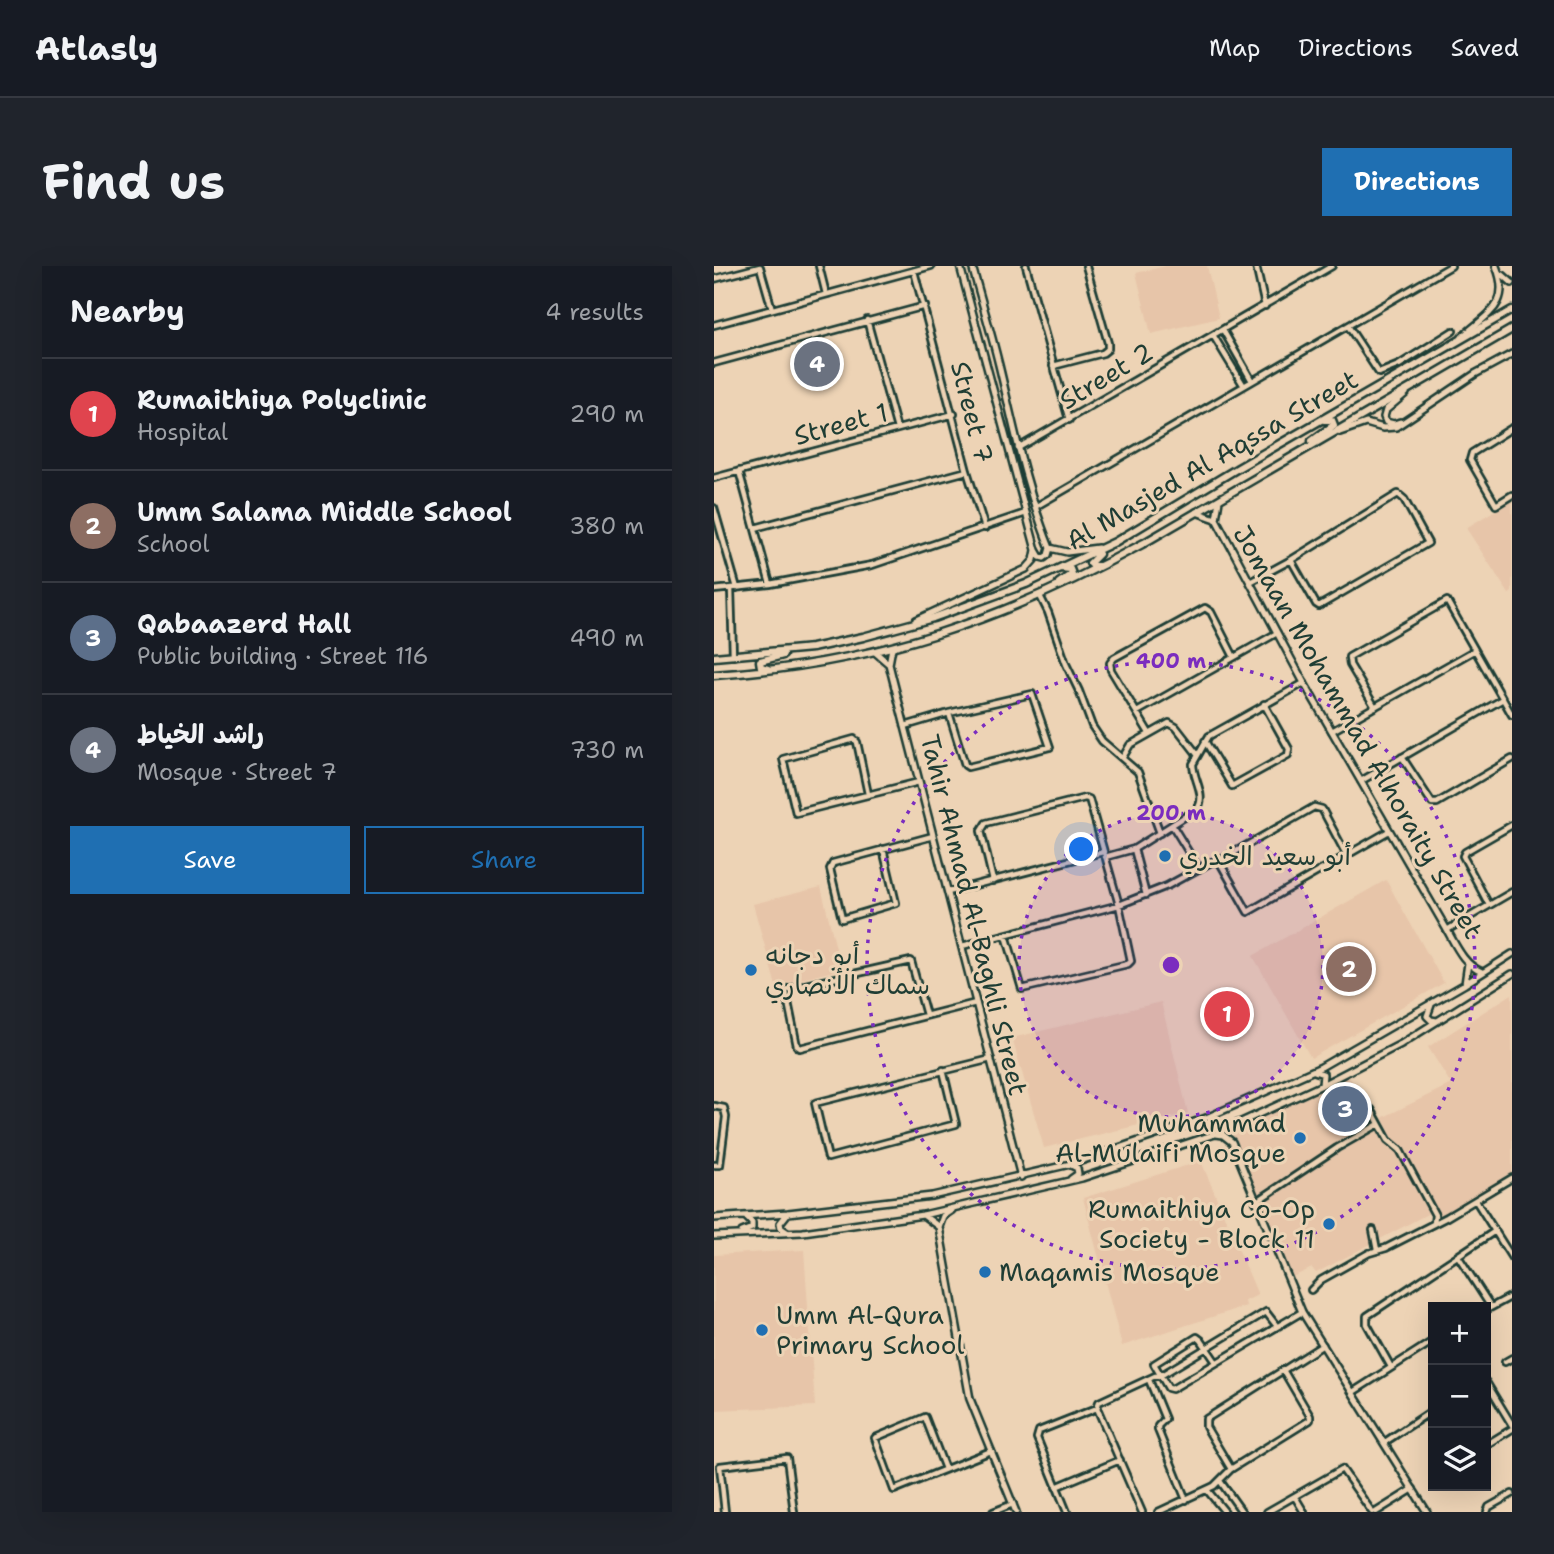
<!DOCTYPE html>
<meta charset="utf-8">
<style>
:root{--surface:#171b24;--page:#20242c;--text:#f1f3f6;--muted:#9ea1a6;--line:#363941;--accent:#1f6fb2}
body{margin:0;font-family:"Shantell Sans","Playpen Sans Arabic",sans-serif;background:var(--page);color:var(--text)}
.controls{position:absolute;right:21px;bottom:21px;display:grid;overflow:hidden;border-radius:0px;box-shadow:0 7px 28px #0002}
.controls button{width:63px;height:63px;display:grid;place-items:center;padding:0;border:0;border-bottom:2px solid var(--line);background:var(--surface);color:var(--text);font:35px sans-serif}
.you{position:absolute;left:368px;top:584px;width:24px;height:24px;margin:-18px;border:5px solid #fff;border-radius:50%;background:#1a73e8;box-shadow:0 0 0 10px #1a73e833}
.badge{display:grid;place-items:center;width:46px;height:46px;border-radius:50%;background:var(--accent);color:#fff;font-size:23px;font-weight:700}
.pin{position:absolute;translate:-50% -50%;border:4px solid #fff;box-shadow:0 2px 7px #0006}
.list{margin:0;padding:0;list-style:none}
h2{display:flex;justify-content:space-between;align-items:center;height:91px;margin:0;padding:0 28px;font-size:30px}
h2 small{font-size:23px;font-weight:400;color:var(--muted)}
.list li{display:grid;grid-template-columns:46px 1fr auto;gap:21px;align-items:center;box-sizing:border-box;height:112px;padding:0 28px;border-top:2px solid var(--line)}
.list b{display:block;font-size:26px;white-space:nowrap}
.list p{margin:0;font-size:23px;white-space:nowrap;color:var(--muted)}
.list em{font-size:23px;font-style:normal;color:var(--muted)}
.actions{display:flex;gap:14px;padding:21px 28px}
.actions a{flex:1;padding:16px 0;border:2px solid var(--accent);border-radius:0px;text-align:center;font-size:24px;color:var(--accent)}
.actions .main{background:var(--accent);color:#fff}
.icon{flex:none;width:38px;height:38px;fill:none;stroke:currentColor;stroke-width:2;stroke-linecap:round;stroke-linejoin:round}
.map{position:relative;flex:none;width:798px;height:1246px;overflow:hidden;border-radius:0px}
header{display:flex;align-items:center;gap:42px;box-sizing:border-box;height:98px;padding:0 35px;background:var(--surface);border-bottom:2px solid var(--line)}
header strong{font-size:33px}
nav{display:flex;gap:38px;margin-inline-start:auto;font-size:24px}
.intro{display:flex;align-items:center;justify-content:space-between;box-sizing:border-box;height:168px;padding:0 42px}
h1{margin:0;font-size:49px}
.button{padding:18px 32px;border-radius:0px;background:var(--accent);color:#fff;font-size:24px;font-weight:700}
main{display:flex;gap:42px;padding:0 42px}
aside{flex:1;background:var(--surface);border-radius:0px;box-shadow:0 7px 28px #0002}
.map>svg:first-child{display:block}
.built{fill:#e7c5a9}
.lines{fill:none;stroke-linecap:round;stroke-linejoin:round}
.minor-casing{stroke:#1f3d34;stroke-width:10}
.tertiary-casing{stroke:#1f3d34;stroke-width:10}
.secondary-casing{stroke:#1f3d34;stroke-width:11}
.minor{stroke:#edd3b5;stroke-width:4.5}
.tertiary{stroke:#edd3b5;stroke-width:5}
.secondary{stroke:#edd3b5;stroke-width:6}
.ring{fill:none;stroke:#7b2cbf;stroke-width:3.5;stroke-dasharray:3.5 7}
.poi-dot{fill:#1f6fb2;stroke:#edd3b5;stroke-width:2.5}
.labels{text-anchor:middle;stroke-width:6;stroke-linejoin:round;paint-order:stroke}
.street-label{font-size:26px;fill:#1f3d34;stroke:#edd3b5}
.poi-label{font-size:26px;fill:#1f3d34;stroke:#edd3b5;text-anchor:start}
.centre{fill:#7b2cbf;stroke:#edd3b5;stroke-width:3.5}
.ring-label{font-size:21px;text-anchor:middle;font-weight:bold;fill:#7b2cbf;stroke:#edd3b5;stroke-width:6;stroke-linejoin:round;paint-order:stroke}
</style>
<header>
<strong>Atlasly</strong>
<nav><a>Map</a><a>Directions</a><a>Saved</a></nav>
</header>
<div class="intro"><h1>Find us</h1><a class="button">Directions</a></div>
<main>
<aside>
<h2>Nearby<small>4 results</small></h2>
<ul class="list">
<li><span class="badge" style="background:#e0444e">1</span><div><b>Rumaithiya Polyclinic</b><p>Hospital</p></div><em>290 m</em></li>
<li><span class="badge" style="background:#8d6e63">2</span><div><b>Umm Salama Middle School</b><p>School</p></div><em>380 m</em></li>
<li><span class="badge" style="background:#5c6f8a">3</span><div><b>Qabaazerd Hall</b><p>Public building · Street 116</p></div><em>490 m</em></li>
<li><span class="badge" style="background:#6b7280">4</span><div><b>راشد الخياط</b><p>Mosque · Street 7</p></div><em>730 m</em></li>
</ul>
<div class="actions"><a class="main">Save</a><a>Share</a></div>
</aside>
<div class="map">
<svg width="798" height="1246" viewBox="0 0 798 1246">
<rect width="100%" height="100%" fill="#edd3b5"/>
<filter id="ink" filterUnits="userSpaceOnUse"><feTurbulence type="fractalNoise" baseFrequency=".0143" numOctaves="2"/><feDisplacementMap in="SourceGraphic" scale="14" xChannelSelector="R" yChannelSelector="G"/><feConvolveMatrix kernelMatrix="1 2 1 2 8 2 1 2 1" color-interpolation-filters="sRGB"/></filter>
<g filter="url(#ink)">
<!-- built -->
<path class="built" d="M452,0H493L505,52L437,68L422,7Z
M798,234V326L795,328L752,262Z
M672,614L730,717L597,792L539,690Z
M107,621L127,703L62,720L39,638Z
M798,728V909L725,952L704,915L719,945L602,1007L598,1002L574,1013L518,876V871L524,861L633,806L659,860L665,858L675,875L683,879L668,852L737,818L714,781Z
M447,736L474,847L330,882L298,772Z
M487,895L544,1029L531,1035L532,1040L408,1080L369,932Z
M90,984L101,1140L0,1144V989Z"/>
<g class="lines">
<!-- minor casing -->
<g class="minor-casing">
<path id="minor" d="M105,0L112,28
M312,0L355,154
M542,0L551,40
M46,1L58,43
M200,5L253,205L271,262
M0,13L46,1
M153,54L183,163
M0,59L217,0
M634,60L665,107L685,99L739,65
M509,64L538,115
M499,69L530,120
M0,97L211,40
M339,100L389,87L394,83V77L372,0
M798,162L758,187L756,194L782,239L798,229
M304,182L618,0
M25,205L56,318
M0,212L240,148
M321,241L737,0
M0,242L23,322
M41,262L253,205
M536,316L577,294L684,228L690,233L714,277L605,340L602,338L577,294
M17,323L19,390
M0,324L56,318L158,299L312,247
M326,330L334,346L352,398L365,425L378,460L388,475L424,506L446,567
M661,441L636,399L635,391L733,335L798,449
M423,446L563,367
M191,460L235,447L318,428L336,481L254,501L251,499L235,447
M618,465L761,384
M435,467L397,404L396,397L400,392L491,342L497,346L520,391
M491,475L518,520L574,489L575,483L550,438
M409,491L416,479L455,457L462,461L483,488
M688,491L718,537H723L798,493
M647,515L789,433
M154,528L143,476L140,473L69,493L82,547L205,516
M458,559L485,603
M169,583L182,637L128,653L116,603L119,597L219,570
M420,583L432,629
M391,591L420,583L483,543C493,530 479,513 479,498L495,470L590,417
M505,595L534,646L675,565
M279,615L267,565L272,557L371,532L375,533L405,639L417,695L414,698L308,723L292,669
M234,626L389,586
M775,639L749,590L751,586L798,559
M733,664L798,626
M248,680L405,639L453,620L497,596L505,595L600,541L608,543L633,590
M212,749L197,695L74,723L72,726L83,780L86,782L262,737
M229,804L242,858L114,892L101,837L277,793
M0,840L10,842L12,851L6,899H0
M657,843L674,874L686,884L721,949L720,957
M762,935L798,992
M542,936L623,882L665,858
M659,964L663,984
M744,990L777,1041
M597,1024L607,1014L655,987L672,982L733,951L798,912
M772,1044L798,1030
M502,1096L487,1074L483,1071L440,1098L454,1122L458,1123L588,1046
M791,1096L798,1092
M677,1101L653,1058V1050L781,965
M435,1114L451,1153L444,1160V1164L472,1234
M772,1116L798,1159
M639,1126L719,1075
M383,1142L428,1246
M713,1148L719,1159
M671,1176L719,1144
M772,1179L798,1163
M231,1203L211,1151L161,1172L180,1224L277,1185
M517,1203L492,1161V1153L609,1079
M506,1215L528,1246
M342,1221L406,1194
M493,1224L511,1246
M581,1231L590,1246
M11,1246L6,1200L73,1192L80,1246
M279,1246L299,1238
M353,1246L323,1172L325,1165L383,1142L385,1136L441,1110H446L552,1046L562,1059
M444,1246L500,1220L517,1203L596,1154V1150L569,1104
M553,1246L628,1203L658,1246
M662,1246L699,1223
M773,1246L775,1241L798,1228"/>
</g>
<!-- tertiary casing -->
<g class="tertiary-casing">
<path id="tertiary" d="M258,0C267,33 277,66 285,99C300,161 312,223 336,282L353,286L384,282
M789,9L798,17
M748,71C774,47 798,39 782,0
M686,156L680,158L672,156L670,151L672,144L692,127
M626,166L652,157L669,162L682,161L761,108L798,88
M505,234L502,253L590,417L733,664C742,680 750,699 768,706
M482,246L502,253
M322,284L326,291L330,292L334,289L336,282
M202,354L312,303L320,294L322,284L246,0
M178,382L175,398L179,414L307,911
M161,386L175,398
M751,718L754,697
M717,739L713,750L717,754L723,755
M600,805L609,808L608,819
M502,868L509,869L518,876L588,1046L713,1246
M357,899L363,902L364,908L357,913
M238,944L229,950L225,961L256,1133L302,1246
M209,949L225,961
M0,952L74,947L218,930L361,897L492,852L607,801L751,718L798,688
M28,966L38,962V957L32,951
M73,966L67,962L66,957L74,947
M0,970L89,966L209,949L368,912L501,868L608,819L687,778L798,708"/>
</g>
<!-- secondary casing -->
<g class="secondary-casing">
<path id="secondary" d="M598,175L620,159L618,154H610
M385,288L376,297L379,300H385
M345,317L358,308L356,303L346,302
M0,391L98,382L149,371L219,352L312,318L401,276L524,202L798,44
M54,403L47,401L46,395L69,389
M0,409C162,398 288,355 430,277L798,63"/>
</g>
<!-- minor -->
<use href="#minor" class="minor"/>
<!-- tertiary -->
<use href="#tertiary" class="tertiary"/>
<!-- secondary -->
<use href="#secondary" class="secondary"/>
</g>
</g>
<!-- distance rings -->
<circle cx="457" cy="699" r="152" fill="#7b2cbf" fill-opacity=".12"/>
<g class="ring">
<circle cx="457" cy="699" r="152"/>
<circle cx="457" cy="699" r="304"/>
</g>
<!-- markers -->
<g class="poi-dot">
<circle cx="451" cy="590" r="7"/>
<circle cx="37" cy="704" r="7"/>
<circle cx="586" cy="872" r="7"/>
<circle cx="615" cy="958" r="7"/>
<circle cx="271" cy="1006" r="7"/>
<circle cx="48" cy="1064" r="7"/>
</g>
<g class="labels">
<!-- street labels -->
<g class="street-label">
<text transform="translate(392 110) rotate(-31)" y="9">Street 2</text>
<text transform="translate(258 146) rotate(76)" y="9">Street 7</text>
<text transform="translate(127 158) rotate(-15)" y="9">Street 1</text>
<text transform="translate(498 194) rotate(-30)" y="9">Al Masjed Al Aqssa Street</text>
<text transform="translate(644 466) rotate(60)" y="9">Jomaan Mohammad Alhoraity Street</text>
<text transform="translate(260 649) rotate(76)" y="9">Tahir Ahmad Al-Baghli Street</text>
</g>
<!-- poi labels -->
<g class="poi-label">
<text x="465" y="599">أبو سعيد الخدري</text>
<text x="51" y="698">أبو دجانه<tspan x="51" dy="30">سماك الأنصاري</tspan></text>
<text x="572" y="866" text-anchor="end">Muhammad<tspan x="572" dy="30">Al-Mulaifi Mosque</tspan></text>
<text x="601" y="952" text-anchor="end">Rumaithiya Co-Op<tspan x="601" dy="30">Society - Block 11</tspan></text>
<text x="285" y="1015">Maqamis Mosque</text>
<text x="62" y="1058">Umm Al-Qura<tspan x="62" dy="30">Primary School</tspan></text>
</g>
</g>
<circle cx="457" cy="699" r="10" class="centre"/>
<g class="ring-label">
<text x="457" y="402">400 m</text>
<text x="457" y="554">200 m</text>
</g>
</svg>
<div class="controls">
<button>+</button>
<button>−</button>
<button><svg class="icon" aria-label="layers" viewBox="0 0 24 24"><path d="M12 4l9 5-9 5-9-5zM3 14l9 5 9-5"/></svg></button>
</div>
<div class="you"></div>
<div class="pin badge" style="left:513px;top:748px;background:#e0444e">1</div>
<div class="pin badge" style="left:635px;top:703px;background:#8d6e63">2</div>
<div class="pin badge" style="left:631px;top:843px;background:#5c6f8a">3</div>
<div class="pin badge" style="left:103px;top:98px;background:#6b7280">4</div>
</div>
</main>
